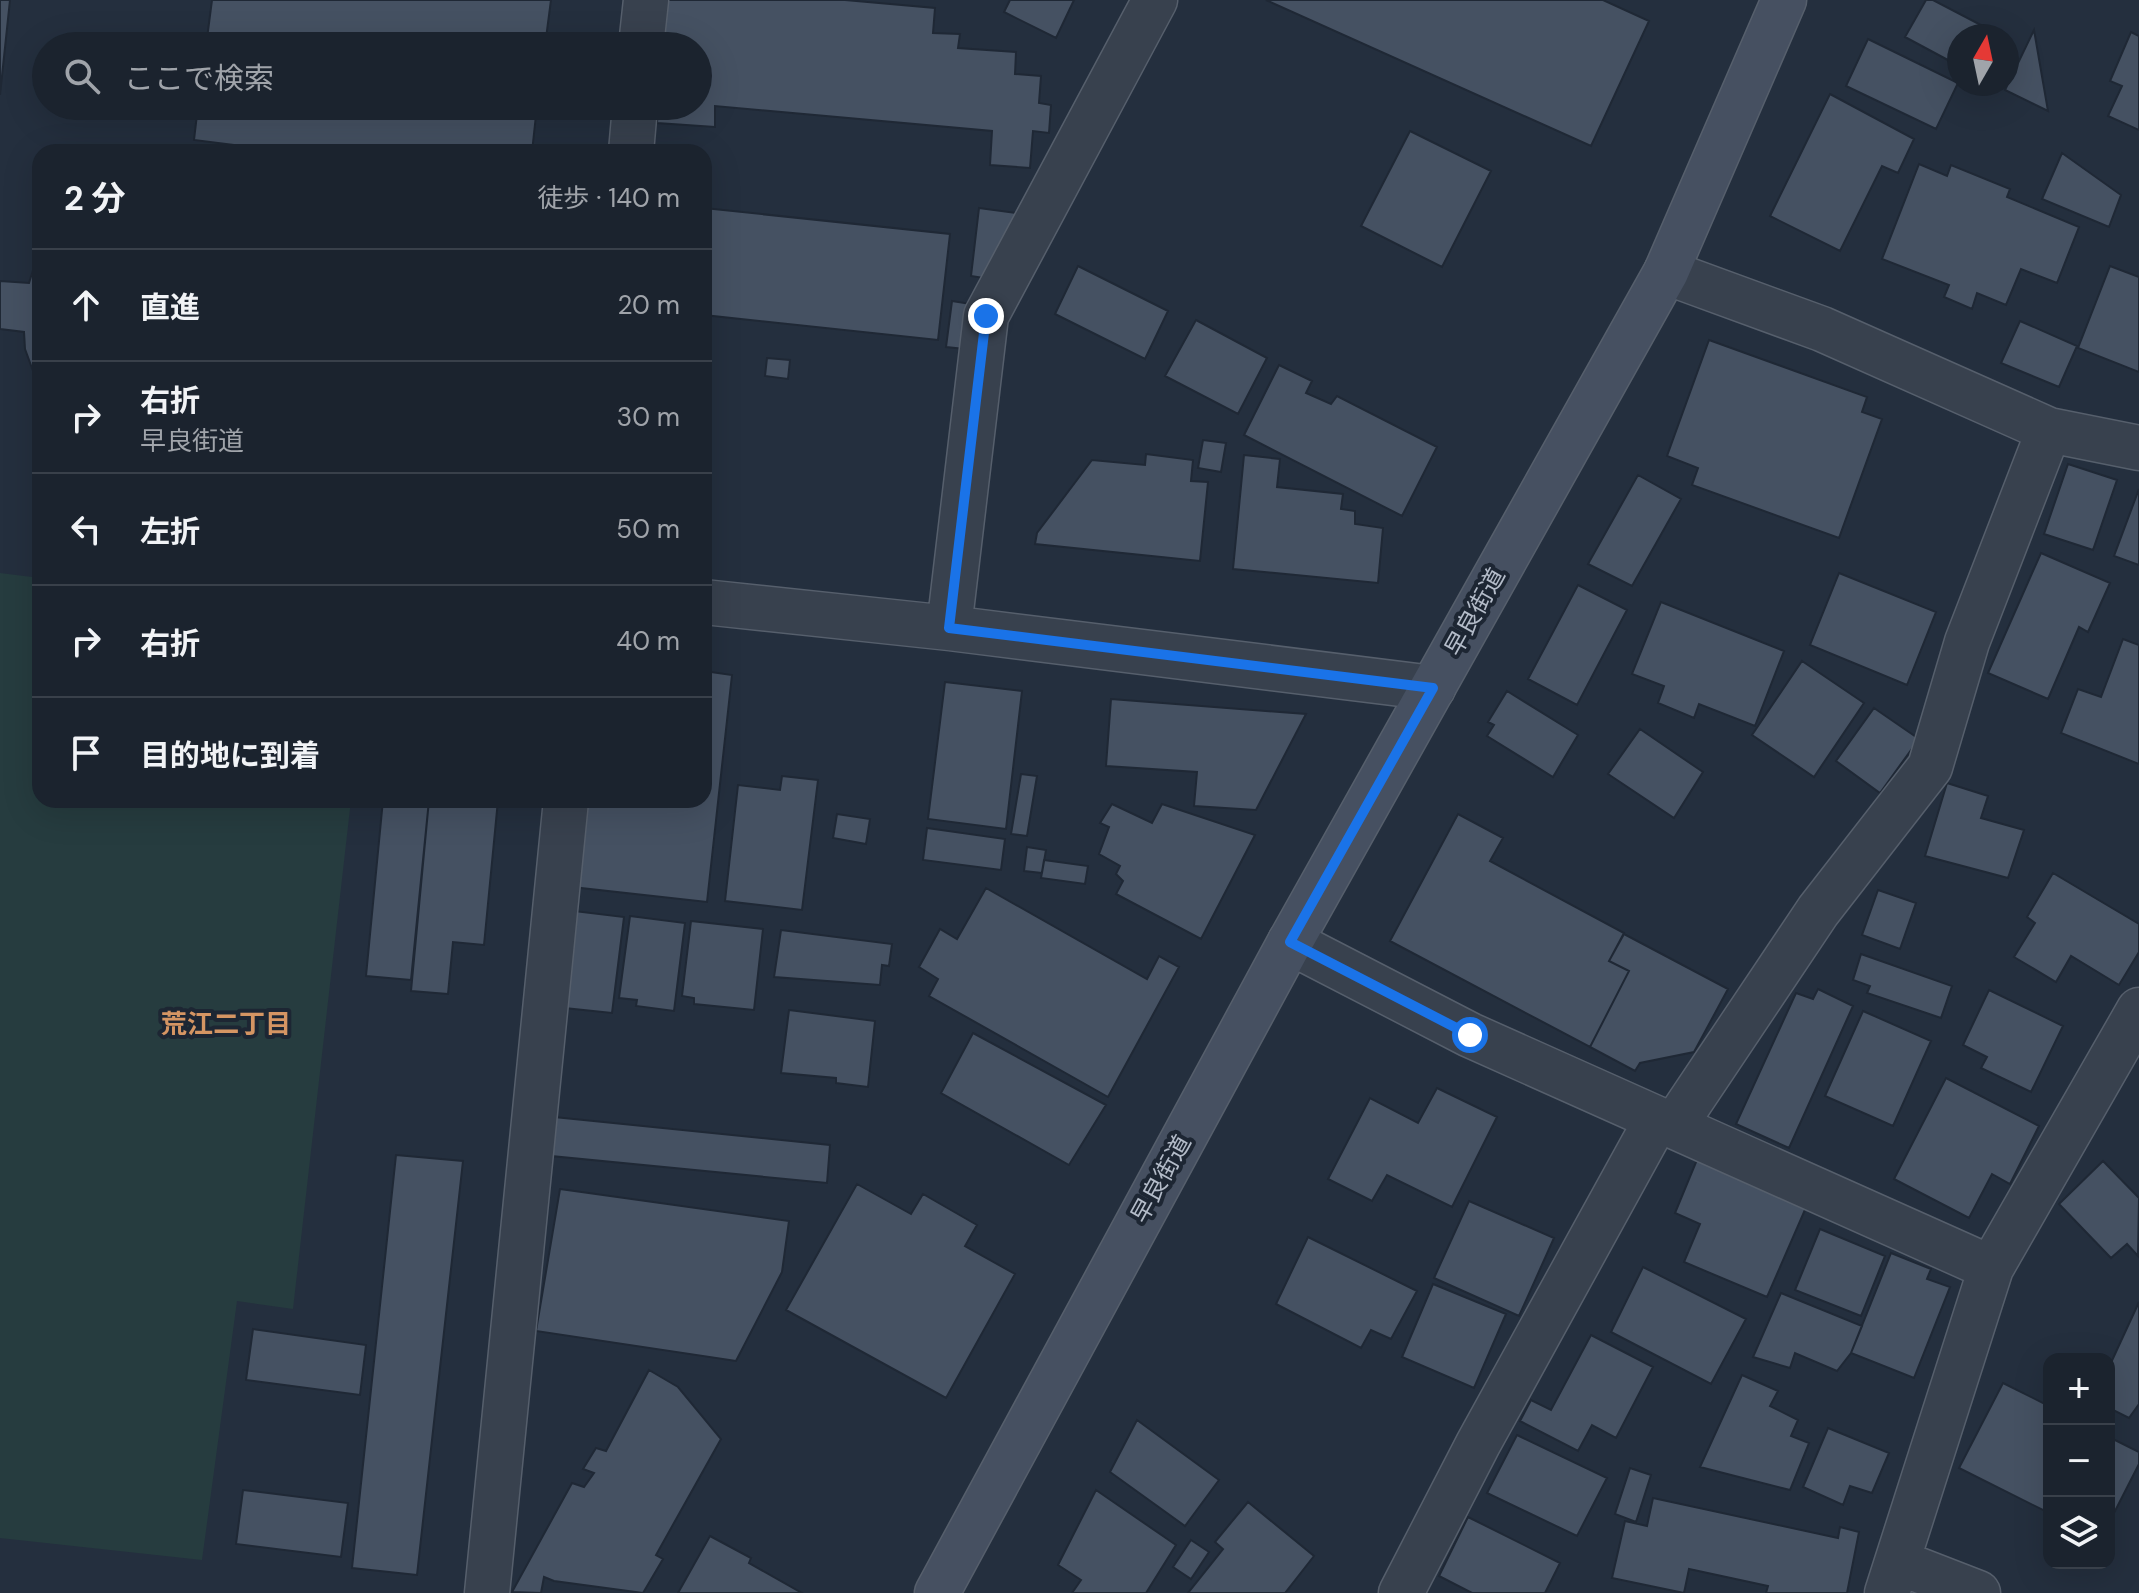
<!DOCTYPE html>
<html lang="ja">
<meta charset="utf-8">
<style>
:root{--surface:#1b232e;--page:#282f3a;--text:#f1f3f6;--muted:#a0a4aa;--line:#39404a}
body{margin:0;font-family:"DM Sans","Noto Sans JP",sans-serif;background:var(--page);color:var(--text)}
.controls{position:absolute;right:24px;bottom:24px;display:grid;overflow:hidden;border-radius:16px;box-shadow:0 8px 32px #0002}
.controls button{width:72px;height:72px;display:grid;place-items:center;padding:0;border:0;border-bottom:2px solid var(--line);background:var(--surface);color:var(--text);font:40px sans-serif}
.compass{position:absolute;left:1947px;top:24px;width:72px;height:72px;border-radius:50%;background:var(--surface);box-shadow:0 8px 32px #0002;rotate:9deg}
.stop{position:absolute;width:24px;height:24px;margin:-18px;border:6px solid #1a73e8;border-radius:50%;background:#fff}
.stop.end{background:#1a73e8;border-color:#fff;box-shadow:0 2px 8px #0008}
.list{margin:0;padding:0;list-style:none}
h2{display:flex;justify-content:space-between;align-items:center;height:104px;margin:0;padding:0 32px;font-size:34px}
h2 small{font-size:26px;font-weight:400;color:var(--muted)}
.list li{display:grid;grid-template-columns:52px 1fr auto;gap:24px;align-items:center;box-sizing:border-box;height:112px;padding:0 32px;border-top:2px solid var(--line)}
.list b{display:block;font-size:30px;white-space:nowrap}
.list p{margin:0;font-size:26px;white-space:nowrap;color:var(--muted)}
.list em{font-size:26px;font-style:normal;color:var(--muted)}
.icon{flex:none;width:44px;height:44px;fill:none;stroke:currentColor;stroke-width:2;stroke-linecap:round;stroke-linejoin:round}
.map{position:relative;flex:none;width:2139px;height:1593px;overflow:hidden}
.search{position:absolute;background:var(--surface);box-shadow:0 8px 32px #0002;left:32px;top:32px;width:680px;height:88px;display:flex;align-items:center;gap:20px;box-sizing:border-box;padding:0 28px;border-radius:44px;color:var(--muted);font-size:30px}
.panel{position:absolute;background:var(--surface);box-shadow:0 8px 32px #0002;left:32px;top:144px;width:680px;height:664px;border-radius:24px}
.map>svg:first-child{display:block}
.green{fill:#263c3f}
.building{fill:#455162;stroke:#1f2835;stroke-width:2}
.lines{fill:none;stroke-linecap:round;stroke-linejoin:round}
.street-casing{stroke:#565f6c;stroke-width:47}
.secondary-casing{stroke:#565f6c;stroke-width:47}
.street{stroke:#38414e;stroke-width:44}
.secondary{stroke:#465061;stroke-width:44}
.route{stroke:#1a73e8;stroke-width:10}
.labels{text-anchor:middle;stroke-width:8;stroke-linejoin:round;paint-order:stroke}
.street-label{font-size:24px;fill:#b4bcc9;stroke:#1d2633}
.neighbourhood-label{font-size:26px;font-weight:bold;fill:#d59563;stroke:#1d2633}
</style>
<div class="map">
<svg width="2139" height="1593" viewBox="0 0 2139 1593">
<rect width="100%" height="100%" fill="#242f3e"/>
<!-- green -->
<path class="green" d="M0,573L40,578V800H351L293,1309L237,1301L202,1560L0,1538Z"/>
<!-- building -->
<path class="building" d="M0,0H10L0,95Z
M212,0H551L545,46H206Z
M667,0H845L935,8L933,33L960,34L958,48L1016,52L1015,74L1041,76L1039,103L1051,105L1049,133L1033,131L1030,168L990,165L992,131L715,106V127L657,123L658,106H698V46H663Z
M1010,0H1074L1056,38L1004,12Z
M1266,0H1603L1649,21L1591,146Z
M1926,0H1933L2002,36H1959V66L1905,37Z
M2034,30L2048,111L2005,90Z
M2131,32L2139,36V130L2108,116L2122,86L2110,81Z
M1868,39L1958,83L1936,129L1846,86Z
M1830,94L1914,139L1898,173L1882,166L1840,251L1770,216Z
M198,106H537L532,152H291L194,140Z
M1410,131L1491,171L1442,267L1361,226Z
M2062,153L2121,195L2109,227L2042,199Z
M1919,164L1947,176L1951,165L2010,189L2007,197L2079,227L2057,283L2021,269L2006,305L1977,293L1972,309L1944,297L1949,285L1882,259Z
M704,208L950,234L938,340L704,315Z
M979,208L1023,214L996,280L971,276Z
M39,251L40,250V390L25,349L24,332L0,329V281L29,283Z
M1078,266L1168,311L1145,359L1055,314Z
M2110,266L2139,277V372L2078,348Z
M952,301L971,304L965,349L946,347Z
M1196,320L1267,358L1238,414L1165,376Z
M2020,321L2077,346L2059,387L2001,363Z
M1709,340L1867,397L1862,412L1882,419L1839,538L1692,485L1698,468L1667,456Z
M767,358L790,360L788,379L765,376Z
M1279,365L1312,381L1306,393L1331,404L1337,396L1437,447L1402,516L1244,435Z
M1203,440L1226,443L1221,472L1198,468Z
M1146,454L1193,460L1191,481L1208,482L1200,561L1035,544L1037,533L1092,460L1145,465Z
M1244,455L1280,459L1277,487L1343,494L1341,509L1355,511V524L1383,528L1378,583L1233,569Z
M2068,464L2117,480L2093,550L2044,534Z
M1638,475L1681,499L1632,586L1588,564Z
M2139,489V565L2114,556Z
M2041,553L2110,583L2088,632L2079,627L2048,699L1988,673Z
M1839,573L1936,612L1907,685L1810,645Z
M1578,585L1627,610L1577,705L1528,679Z
M1661,602L1784,651L1755,726L1699,704L1694,718L1658,703L1664,686L1632,674Z
M2123,639L2139,645V764L2061,733L2078,689L2101,697Z
M1802,661L1864,703L1814,777L1752,735Z
M704,671L732,675L707,902L572,887L582,800H704Z
M945,682L1022,691L1006,829L928,819Z
M1507,691L1578,735L1553,777L1487,736L1494,725L1488,722Z
M1111,699L1306,714L1256,810L1194,806L1197,772L1106,766Z
M1874,708L1919,739L1880,793L1836,761Z
M1640,729L1703,772L1674,818L1608,774Z
M1021,774L1037,776L1027,836L1011,834Z
M782,776L818,780L802,910L725,901L738,785L780,790Z
M1947,783L1988,796L1981,818L2024,830L2008,878L1925,856Z
M383,800H429L411,980L366,976Z
M429,800H498L484,945L453,942L448,994L411,991Z
M1112,804L1152,823L1162,804L1255,835L1201,939L1116,894L1123,881L1116,874L1120,866L1099,854L1109,827L1100,823Z
M837,814L870,819L866,844L833,838Z
M1458,814L1503,838L1490,861L1624,933L1609,961L1629,971L1590,1047L1390,941Z
M927,828L1005,839L1001,870L923,860Z
M1027,847L1046,850L1042,873L1024,871Z
M1044,860L1088,866L1085,884L1041,878Z
M2053,873L2139,924V952L2119,985L2071,956L2056,982L2014,957L2035,923L2027,917Z
M986,888L1147,979L1159,956L1179,967L1108,1097L929,996L938,979L919,967L940,929L957,939Z
M1878,890L1916,903L1900,949L1862,935Z
M566,910L624,917L612,1013L555,1007Z
M630,916L685,923L674,1011L636,1006L637,1000L619,998Z
M691,921L763,929L754,1010L694,1004V998L682,996Z
M781,930L892,944L889,966L882,965L880,985L774,977Z
M1624,934L1728,989L1694,1052L1640,1063L1635,1071L1590,1047L1629,971L1609,961Z
M1861,954L1952,986L1941,1018L1867,993L1870,986L1853,980Z
M1818,989L1853,1006L1789,1148L1736,1124L1796,993L1813,999Z
M1989,990L2063,1026L2031,1092L1981,1068L1987,1057L1963,1045Z
M789,1010L875,1021L868,1087L836,1083V1078L781,1073Z
M1863,1011L1931,1041L1893,1126L1825,1096Z
M973,1033L1106,1105L1069,1165L941,1093Z
M1946,1078L2039,1126L2010,1184L1992,1174L1969,1218L1894,1179Z
M1437,1088L1497,1117L1452,1207L1387,1175L1372,1201L1328,1179L1370,1098L1418,1123Z
M544,1116L830,1145L827,1183L541,1155Z
M1701,1150L1811,1196L1767,1297L1684,1262L1700,1224L1675,1213Z
M396,1155L463,1161L417,1575L352,1568Z
M2103,1161L2139,1198L2138,1256L2127,1244L2111,1258L2059,1204Z
M857,1184L911,1214L923,1194L977,1225L965,1246L1015,1274L946,1398L786,1310Z
M560,1189L789,1221L782,1272L736,1361L536,1331Z
M1469,1201L1554,1238L1519,1316L1434,1278Z
M1820,1229L1885,1256L1861,1316L1795,1290Z
M1308,1237L1417,1291L1391,1339L1371,1330L1361,1348L1276,1304Z
M1891,1253L1931,1269L1927,1279L1950,1287L1914,1378L1851,1353Z
M1643,1267L1746,1319L1711,1384L1611,1332Z
M1433,1284L1506,1314L1474,1388L1402,1357Z
M1781,1293L1862,1326L1851,1353L1837,1371L1795,1353L1790,1368L1753,1357Z
M2139,1302V1404L2129,1418L2109,1408V1367Z
M253,1329L366,1345L360,1395L246,1380Z
M1591,1335L1653,1367L1616,1438L1592,1425L1578,1451L1520,1421L1531,1400L1551,1410Z
M649,1370L678,1387L721,1439L656,1555L663,1559L643,1593L554,1581L544,1577L541,1593L512,1592L572,1483L584,1487L594,1473L583,1469L596,1448L606,1451Z
M1742,1375L1778,1391L1770,1406L1798,1420L1791,1436L1809,1443L1790,1490L1700,1467Z
M2003,1383L2049,1406V1513L1959,1468Z
M1137,1420L1219,1480L1185,1526L1110,1472Z
M1828,1428L1889,1453L1872,1493L1850,1486L1843,1505L1803,1487Z
M1517,1435L1607,1478L1577,1536L1487,1493Z
M2109,1437L2139,1452V1464L2113,1515L2109,1513Z
M1630,1468L1651,1475L1636,1522L1615,1514Z
M243,1490L348,1503L341,1557L236,1544Z
M1096,1490L1176,1545L1146,1593H1072L1081,1580L1058,1565Z
M1653,1498L1838,1538L1840,1527L1859,1532L1847,1593H1766L1768,1586L1689,1569L1684,1593L1612,1578L1625,1521L1647,1526Z
M1248,1502L1314,1556L1285,1593H1188L1223,1549L1215,1542Z
M1468,1517L1560,1563L1545,1593H1472L1439,1576Z
M710,1536L751,1558L749,1563L802,1593H678Z
M1191,1540L1209,1552L1191,1579L1173,1567Z"/>
<g class="lines">
<!-- street casing -->
<g class="street-casing">
<path id="street" d="M641,46L646,0
M631,152L635,106
M1666,272L1822,329L2049,430L2139,448
M704,602L949,628L1433,688
M949,628L986,316L1155,0
M1290,942L1470,1035L1991,1268
M1674,1126L1818,911L1930,767L1967,642L2049,430
M1898,1562L1978,1593
M487,1593L566,800
M1401,1593L1478,1444L1657,1119
M1887,1593L1991,1268L2139,1010"/>
</g>
<!-- secondary casing -->
<g class="secondary-casing">
<path id="secondary" d="M937,1593L1290,942L1666,272L1784,0"/>
</g>
<!-- street -->
<use href="#street" class="street"/>
<!-- secondary -->
<use href="#secondary" class="secondary"/>
</g>
<g class="lines">
<!-- route -->
<path class="route" d="M986,316L949,628L1433,688L1290,942L1470,1035"/>
</g>
<g class="labels">
<!-- street labels -->
<g class="street-label">
<text transform="translate(1475 612) rotate(-61)" y="8">早良街道</text>
<text transform="translate(1161 1179) rotate(-61)" y="8">早良街道</text>
</g>
<!-- neighbourhood labels -->
<g class="neighbourhood-label">
<text x="226" y="1033">荒江二丁目</text>
</g>
</g>
</svg>
<div class="controls">
<button>+</button>
<button>−</button>
<button><svg class="icon" aria-label="layers" viewBox="0 0 24 24"><path d="M12 4l9 5-9 5-9-5zM3 14l9 5 9-5"/></svg></button>
</div>
<svg class="compass" viewBox="-18 -18 36 36"><path d="M0-13l5 13h-10z" fill="#e53935"/><path d="M0 13l5-13h-10z" fill="#a0a4aa"/></svg>
<div class="stop" style="left:1470px;top:1035px"></div>
<div class="stop end" style="left:986px;top:316px"></div>
<div class="search"><svg class="icon" aria-label="search" viewBox="0 0 24 24"><circle cx="10" cy="10" r="6"/><path d="M15 15l6 6"/></svg>ここで検索</div>
<section class="panel">
<h2>2 分<small>徒歩 · 140 m</small></h2>
<ul class="list">
<li><svg class="icon" aria-label="ahead" viewBox="0 0 24 24"><path d="M12 20V5M6 11l6-6 6 6"/></svg><div><b>直進</b></div><em>20 m</em></li>
<li><svg class="icon" aria-label="right" viewBox="0 0 24 24"><path d="M7 20v-9h11M14 6l5 5-5 5"/></svg><div><b>右折</b><p>早良街道</p></div><em>30 m</em></li>
<li><svg class="icon" aria-label="left" viewBox="0 0 24 24"><path d="M17 20v-9H6M10 6l-5 5 5 5"/></svg><div><b>左折</b></div><em>50 m</em></li>
<li><svg class="icon" aria-label="right" viewBox="0 0 24 24"><path d="M7 20v-9h11M14 6l5 5-5 5"/></svg><div><b>右折</b></div><em>40 m</em></li>
<li><svg class="icon" aria-label="arrive" viewBox="0 0 24 24"><path d="M6 21V4h12l-3 4 3 4H6"/></svg><div><b>目的地に到着</b></div></li>
</ul>
</section>
</div>
